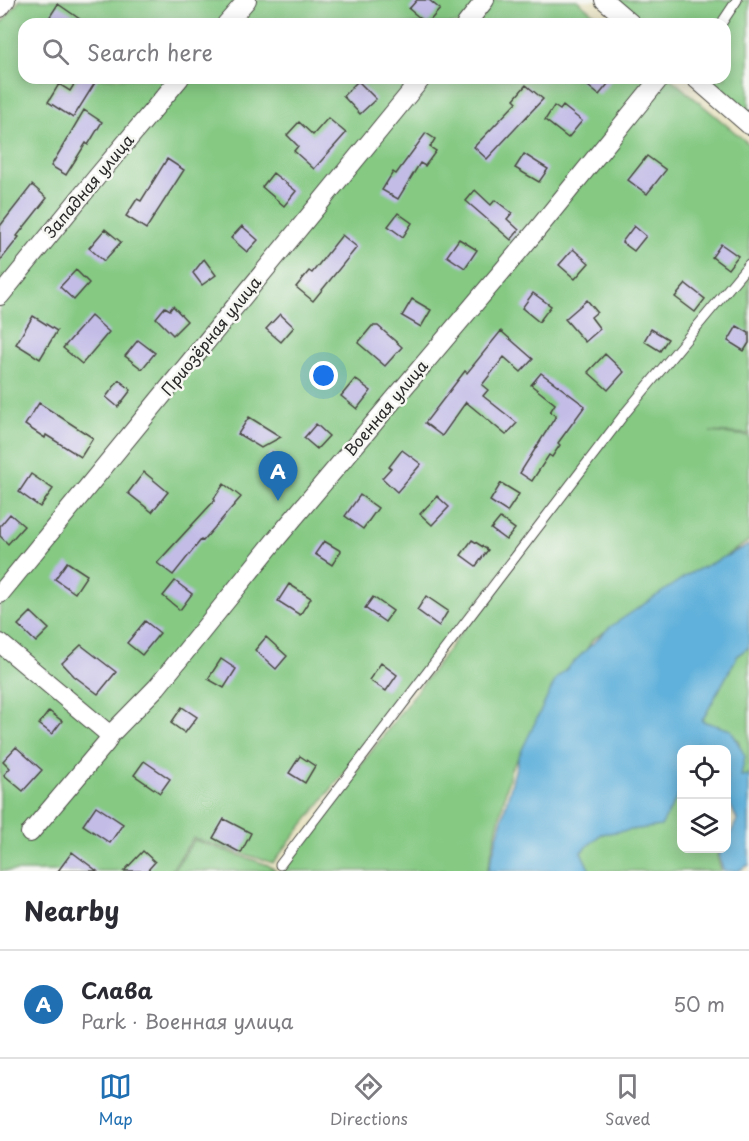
<!DOCTYPE html>
<meta charset="utf-8">
<style>
:root{--surface:#fff;--page:#f7f7f7;--text:#2b2b33;--muted:#7c7c81;--line:#e1e1e2;--accent:#1f6fb2}
body{margin:0;font-family:"Playpen Sans",sans-serif;background:var(--page);color:var(--text)}
.controls{position:absolute;right:18px;bottom:18px;display:grid;overflow:hidden;border-radius:12px;box-shadow:0 3px 15px #0003}
.controls button{width:54px;height:54px;display:grid;place-items:center;padding:0;border:0;border-bottom:2px solid var(--line);background:var(--surface);color:var(--text);font:30px sans-serif}
.you{position:absolute;left:324px;top:376px;width:21px;height:21px;margin:-15px;border:4px solid #fff;border-radius:50%;background:#1a73e8;box-shadow:0 0 0 9px #1a73e833}
.badge{display:grid;place-items:center;width:39px;height:39px;border-radius:50%;background:var(--accent);color:#fff;font-size:20px;font-weight:700}
.pin{position:absolute;translate:-50% -50px;filter:drop-shadow(0 2px 3px #0008)}
.pin::after{content:'';position:absolute;top:32px;width:21px;height:18px;background:inherit;clip-path:polygon(0 0,100% 0,50% 100%)}
.list{margin:0;padding:0;list-style:none}
h2{display:flex;justify-content:space-between;align-items:center;height:78px;margin:0;padding:0 24px;font-size:26px}
h2 small{font-size:20px;font-weight:400;color:var(--muted)}
.list li{display:grid;grid-template-columns:39px 1fr auto;gap:18px;align-items:center;box-sizing:border-box;height:108px;padding:0 24px;border-top:2px solid var(--line)}
.list b{display:block;font-size:22px;white-space:nowrap}
.list p{margin:0;font-size:20px;white-space:nowrap;color:var(--muted)}
.list em{font-size:20px;font-style:normal;color:var(--muted)}
.icon{flex:none;width:33px;height:33px;fill:none;stroke:currentColor;stroke-width:2;stroke-linecap:round;stroke-linejoin:round}
.map{position:relative;flex:none;width:749px;height:871px;overflow:hidden}
.search{position:absolute;background:var(--surface);box-shadow:0 3px 15px #0003;left:18px;right:18px;top:18px;height:66px;display:flex;align-items:center;gap:15px;box-sizing:border-box;padding:0 21px;border-radius:18px;color:var(--muted);font-size:22px}
.sheet{height:186px;background:var(--surface)}
nav{display:flex;justify-content:space-around;align-items:center;box-sizing:border-box;height:84px;border-top:2px solid var(--line);background:var(--surface);font-size:16px;color:var(--muted)}
nav a{display:grid;justify-items:center;gap:3px}
nav .on{color:var(--accent)}
.map>svg:first-child{display:block}
.green{fill:#85c983;stroke:#587a57;stroke-width:1.5}
.water{fill:#60b1db;stroke:#466e83;stroke-width:1.5}
.building{fill:#c2bce7}
.lines{fill:none;stroke-linecap:round;stroke-linejoin:round}
.lane-casing{stroke:#484742;stroke-width:11}
.street-casing{stroke:#484742;stroke-width:20}
.lane{stroke:#fff;stroke-width:9}
.street{stroke:#fff;stroke-width:18}
.labels{text-anchor:middle;stroke-width:5;stroke-linejoin:round;paint-order:stroke}
.street-label{font-size:16px;fill:#2b2b2b;stroke:#f6f6f2}
</style>
<div class="map">
<svg width="749" height="871" viewBox="0 0 749 871">
<rect width="100%" height="100%" fill="#f6f6f2"/>
<filter id="ink" filterUnits="userSpaceOnUse"><feTurbulence type="fractalNoise" baseFrequency=".0167" numOctaves="2"/><feDisplacementMap in="SourceGraphic" scale="12" xChannelSelector="R" yChannelSelector="G"/><feConvolveMatrix kernelMatrix="1 2 1 2 8 2 1 2 1" color-interpolation-filters="sRGB"/></filter>
<filter id="wash" filterUnits="userSpaceOnUse"><feTurbulence type="fractalNoise" baseFrequency=".008" numOctaves="4" result="noise"/><feDisplacementMap in="SourceGraphic" scale="24" xChannelSelector="R" yChannelSelector="G"/><feGaussianBlur stdDeviation="1.35" result="paint"/><feColorMatrix in="noise" values="0 0 0 0 0 0 0 0 0 0 0 0 0 0 0 0 0 1.4 0 .05"/><feComposite in="paint" operator="in"/></filter>
<g filter="url(#wash)">
<rect width="100%" height="100%" fill="#e9e4c6"/>
<!-- green -->
<path class="green" d="M20,0H577L606,24H24V78H670L749,144V434L710,432L749,436V541L593,639L511,769L487,871H281L618,425L273,863L193,838L171,871H0V25Z
M612,0H749V117L703,78H725V24H640Z
M749,647V775L741,776L739,740L702,721L738,655Z
M681,790L682,848L720,849L717,855L721,871H590L581,852L601,834L662,823Z
M194,840L268,865L276,871H173Z"/>
<!-- water -->
<path class="water" d="M749,545V647L738,655L702,721L731,730L745,756L741,776L749,775V865L738,871H723L719,855L722,849L726,848L727,841L737,820L727,797L726,750H682L681,790L661,826L601,834L581,852L590,871H488L519,756L556,679L610,627L689,574Z"/>
<g id="blocks">
<!-- building -->
<path class="building" d="M417,0H429L440,9L427,24L409,9Z
M58,4L87,24H45Z
M78,78H98L73,118L48,102L59,84L70,91Z
M578,78H613L599,95Z
M358,81L376,99L360,114L343,96Z
M526,85L543,99L487,159L474,147L517,102L514,99Z
M554,106L560,110L563,106L582,121L568,138L545,120Z
M84,110L102,122L88,145L86,143L66,175L51,166Z
M328,118L346,133L314,169L294,151L298,146L287,135L299,122L313,135Z
M426,133L435,139L430,147L436,151L425,166L420,163L398,199L382,190L393,172L396,174Z
M524,154L548,169L539,182L515,168Z
M647,156L666,170L647,194L628,180Z
M167,159L184,170L146,229L126,216L137,199L141,201Z
M273,173L296,191L284,206L262,187Z
M32,185L47,198L17,236L19,237L0,261V226Z
M475,190L491,205L495,200L512,213L507,219L519,230L511,240L466,201Z
M398,213L412,223L403,237L388,226Z
M242,226L258,240L247,252L231,238Z
M634,226L646,236L634,251L622,242Z
M105,229L121,242L104,261L89,248Z
M342,235L357,247L313,301L296,287L309,271L312,273Z
M459,239L477,250L465,268L447,256Z
M721,244L738,256L728,269L712,257Z
M573,249L589,263L575,279L559,265Z
M204,259L216,275L202,285L193,273Z
M76,270L89,283L74,300L60,287Z
M686,284L705,299L695,312L675,297Z
M533,293L551,306L539,322L522,308Z
M412,299L431,310L421,327L402,316Z
M587,300L597,312L591,317L600,329L585,342L565,319Z
M173,306L187,321L173,335L156,318L165,307L170,310Z
M280,314L294,327L281,342L266,329Z
M33,316L57,331L40,359L16,344Z
M91,316L109,332L82,364L63,348Z
M372,326H378L402,347L385,366L358,343Z
M737,326L749,333V343L744,351L728,341Z
M651,329L668,339L660,351L644,341Z
M501,331L533,359L521,372L504,357L482,385L488,390L483,396L517,423L506,435L466,402L442,436L425,423L465,371L467,373Z
M138,340L155,353L142,369L125,356Z
M605,354L624,372L608,390L588,372Z
M541,373L585,406L558,443L560,445L552,457L549,455L532,481L520,473L556,416L550,412L555,404L531,385Z
M355,379L371,391L357,409L341,396Z
M119,380L131,390L118,407L106,397Z
M39,403L93,438L81,457L46,435L45,438L25,425Z
M249,417L281,437L261,448L238,434Z
M316,424L329,436L317,449L304,438Z
M402,450L421,464L397,492L382,478L391,468L389,467Z
M272,452L295,472L282,487L259,468Z
M144,472L168,492L152,512L128,493Z
M31,474L53,489L40,507L19,492Z
M501,483L519,494L507,512L490,501Z
M224,484L241,497L203,541L201,540L173,575L157,563L215,500L214,498Z
M360,495L378,508L363,529L345,516Z
M437,496L449,507L432,525L420,514Z
M10,514L24,526L8,544L0,536V526Z
M500,518L515,529L506,540L491,529Z
M472,540L488,550L476,566L461,555Z
M324,541L341,551L332,565L315,554Z
M67,562L87,575L75,593L55,579Z
M175,581L192,594L180,610L163,596Z
M289,584L311,598L300,615L278,601Z
M426,596L448,611L439,626L417,610Z
M373,597L393,611L385,622L365,608Z
M31,612L49,629L36,642L18,625Z
M145,621L160,633L142,655L127,643Z
M266,637L287,656L276,669L255,650Z
M81,645L116,672L98,694L74,676L62,663Z
M221,659L236,669L224,688L208,679Z
M381,663L397,675L386,691L369,680Z
M182,707L197,717L185,733L171,723Z
M49,711L62,721L52,734L39,724Z
M16,747L42,770L23,791L4,775L10,768L3,761Z
M300,756L315,766L305,783L289,773Z
M144,761L170,779L160,793L134,775Z
M96,806L123,824L110,843L83,825Z
M224,819L251,833L241,853L213,838Z
M143,851L155,862L147,871H124Z
M72,852L97,871H58Z"/>
</g>
</g>
<g filter="url(#ink)">
<use href="#blocks" fill-opacity="0" stroke="#484742" stroke-width="1.5"/>
<g class="lines">
<!-- lane casing -->
<g class="lane-casing">
<path id="lane" d="M721,24L737,0
M280,865L626,412L749,264"/>
</g>
<!-- street casing -->
<g class="street-casing">
<path id="street" d="M604,0L632,24
M0,8L6,0
M226,24L247,0
M466,24L485,0
M695,78L749,125
M0,296L96,178L180,78
M0,594L422,78
M0,643L110,735
M30,833L106,743L110,735L157,687L277,538L536,231L660,78"/>
</g>
<!-- lane -->
<use href="#lane" class="lane"/>
<!-- street -->
<use href="#street" class="street"/>
</g>
</g>
<g class="labels">
<!-- street labels -->
<g class="street-label">
<text transform="translate(89 186) rotate(-50)" y="6">Западная улица</text>
<text transform="translate(211 336) rotate(-51)" y="6">Приозёрная улица</text>
<text transform="translate(386 408) rotate(-50)" y="6">Военная улица</text>
</g>
</g>
</svg>
<div class="controls">
<button><svg class="icon" aria-label="locate" viewBox="0 0 24 24"><circle cx="12" cy="12" r="6"/><path d="M12 2v4M12 18v4M2 12h4M18 12h4"/></svg></button>
<button><svg class="icon" aria-label="layers" viewBox="0 0 24 24"><path d="M12 4l9 5-9 5-9-5zM3 14l9 5 9-5"/></svg></button>
</div>
<div class="you"></div>
<div class="pin badge" style="left:278px;top:501px">A</div>
<div class="search"><svg class="icon" aria-label="search" viewBox="0 0 24 24"><circle cx="10" cy="10" r="6"/><path d="M15 15l6 6"/></svg>Search here</div>
</div>
<section class="sheet">
<h2>Nearby<small></small></h2>
<ul class="list">
<li><span class="badge">A</span><div><b>Слава</b><p>Park · Военная улица</p></div><em>50 m</em></li>
</ul>
</section>
<nav>
<a class="on"><svg class="icon" aria-label="map" viewBox="0 0 24 24"><path d="M3 6l6-2 6 2 6-2v14l-6 2-6-2-6 2zM9 4v14M15 6v14"/></svg>Map</a>
<a><svg class="icon" aria-label="directions" viewBox="0 0 24 24"><path d="M12 3l9 9-9 9-9-9zM9 14v-3h6M13 9l2 2-2 2"/></svg>Directions</a>
<a><svg class="icon" aria-label="saved" viewBox="0 0 24 24"><path d="M7 4h10v16l-5-4-5 4z"/></svg>Saved</a>
</nav>
